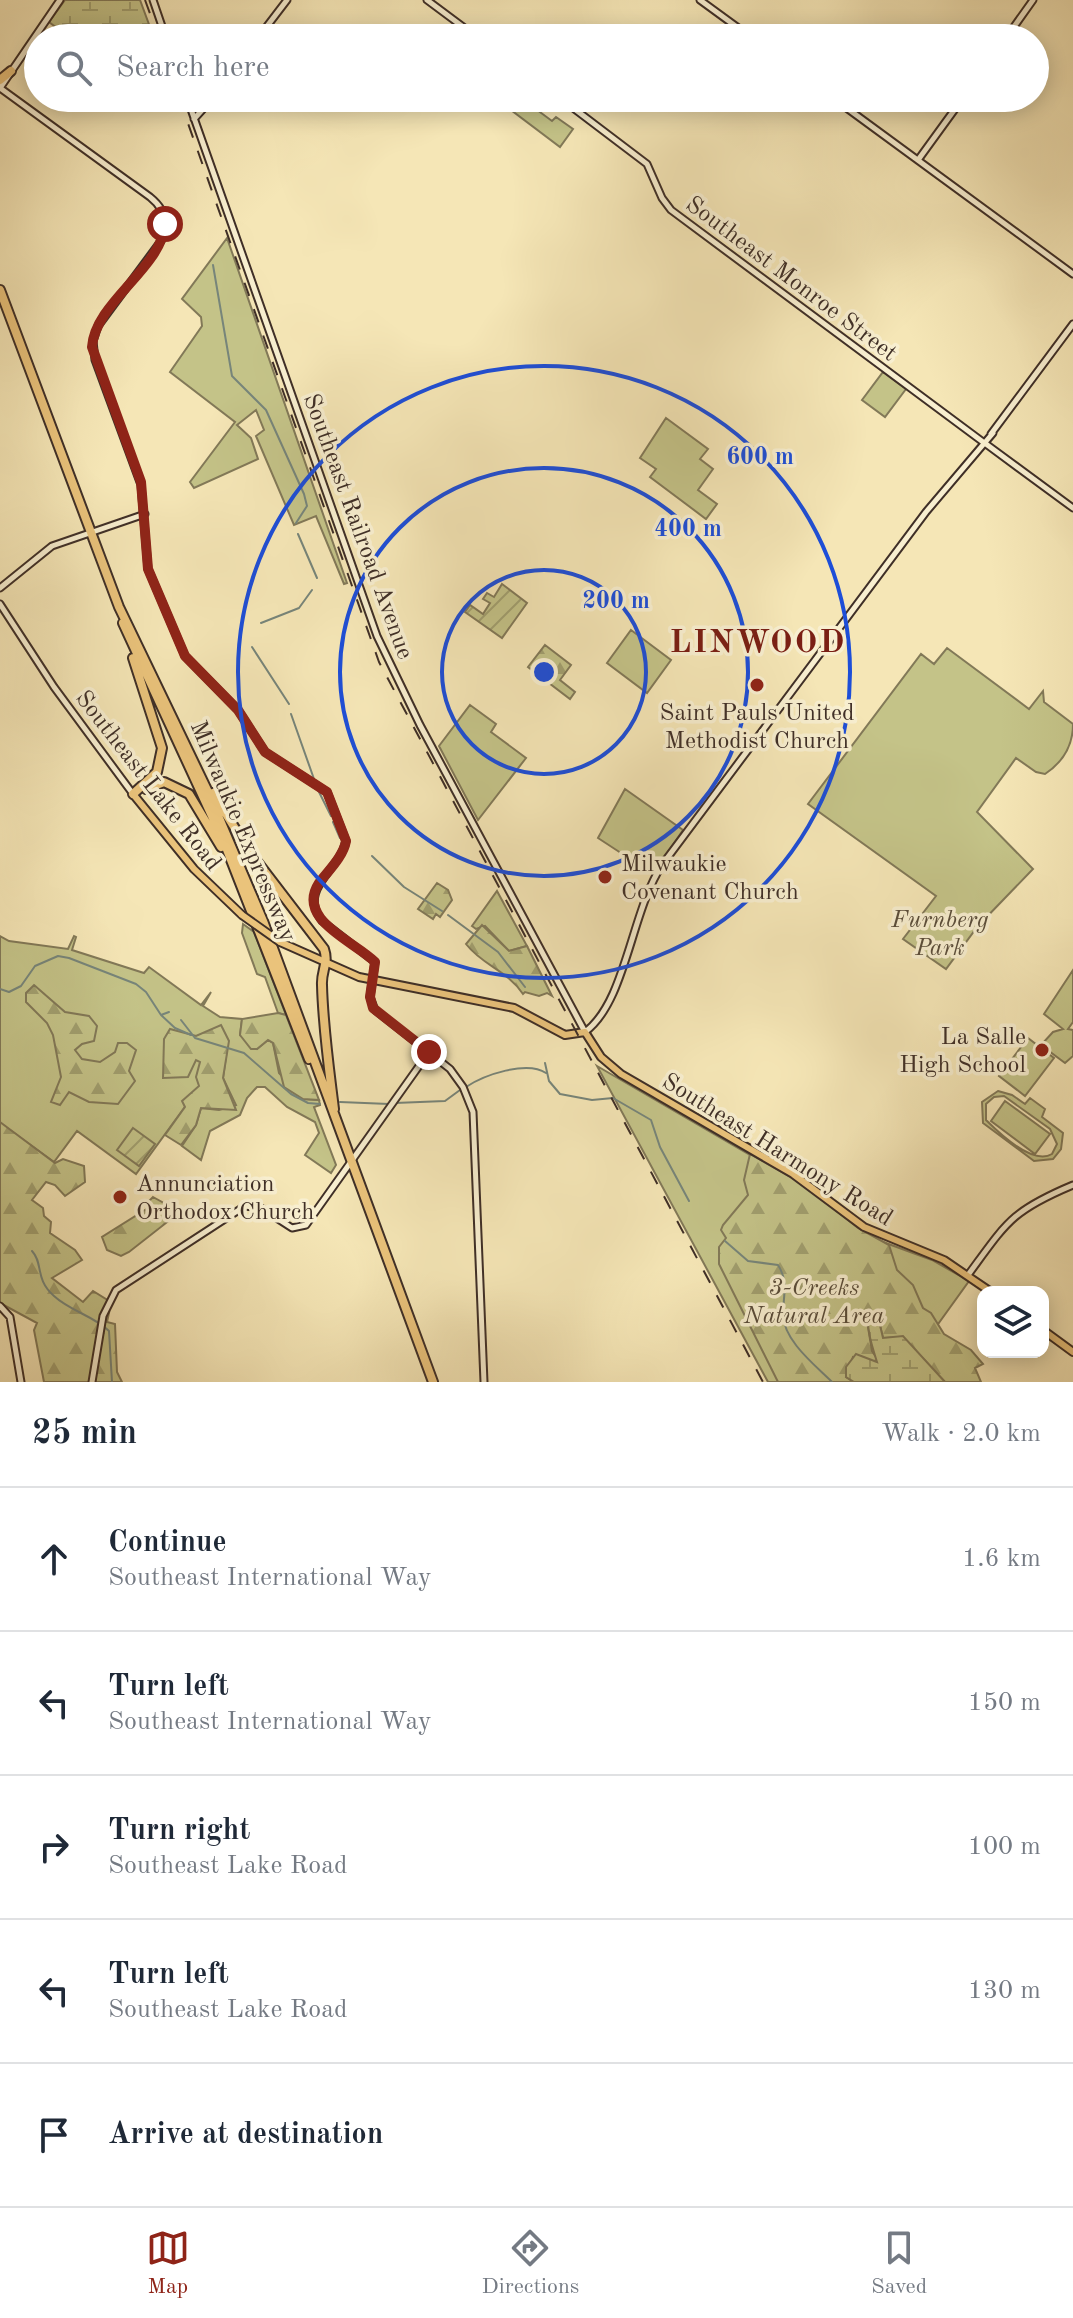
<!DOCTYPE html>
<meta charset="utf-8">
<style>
:root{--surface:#fff;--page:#f6f6f7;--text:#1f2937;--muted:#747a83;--line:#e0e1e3;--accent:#8f2418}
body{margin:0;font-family:"Old Standard TT",serif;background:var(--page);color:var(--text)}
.controls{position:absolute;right:24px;bottom:24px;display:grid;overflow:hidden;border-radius:16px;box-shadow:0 4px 20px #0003}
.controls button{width:72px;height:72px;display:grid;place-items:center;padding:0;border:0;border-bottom:2px solid var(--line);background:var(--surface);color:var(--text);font:40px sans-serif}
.stop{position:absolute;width:24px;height:24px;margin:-18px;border:6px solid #8f2418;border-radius:50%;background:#fff}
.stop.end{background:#8f2418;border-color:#fff;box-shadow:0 2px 8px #0008}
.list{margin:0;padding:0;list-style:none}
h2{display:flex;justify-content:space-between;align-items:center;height:104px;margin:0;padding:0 32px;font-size:34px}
h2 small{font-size:26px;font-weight:400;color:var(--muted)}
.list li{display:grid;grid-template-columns:52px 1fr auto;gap:24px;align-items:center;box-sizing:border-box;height:144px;padding:0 32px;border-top:2px solid var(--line)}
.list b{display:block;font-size:30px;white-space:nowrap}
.list p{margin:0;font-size:26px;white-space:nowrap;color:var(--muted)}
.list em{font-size:26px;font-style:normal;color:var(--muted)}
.icon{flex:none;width:44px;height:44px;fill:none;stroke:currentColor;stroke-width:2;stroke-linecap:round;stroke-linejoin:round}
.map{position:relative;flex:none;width:1073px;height:1382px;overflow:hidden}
.search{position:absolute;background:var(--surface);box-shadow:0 4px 20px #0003;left:24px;right:24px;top:24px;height:88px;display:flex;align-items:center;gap:20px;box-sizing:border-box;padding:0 28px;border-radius:44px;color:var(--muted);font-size:30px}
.sheet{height:824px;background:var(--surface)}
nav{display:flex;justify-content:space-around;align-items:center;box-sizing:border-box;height:112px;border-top:2px solid var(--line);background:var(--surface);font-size:22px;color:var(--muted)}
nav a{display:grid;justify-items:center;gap:4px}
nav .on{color:var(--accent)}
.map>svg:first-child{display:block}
.green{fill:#c4c388;stroke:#827958;stroke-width:2;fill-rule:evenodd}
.forest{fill:url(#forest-firs);stroke:#827958;stroke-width:2}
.wetland{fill:url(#wetland-marsh);stroke:#827958;stroke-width:2}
.garden{fill:url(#garden-furrows);stroke:#827958;stroke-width:2}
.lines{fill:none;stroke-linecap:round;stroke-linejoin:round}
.stream{stroke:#77857a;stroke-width:2}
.secondary-casing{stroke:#3f2f27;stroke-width:9}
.primary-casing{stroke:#3f2f27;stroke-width:10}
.highway-casing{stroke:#3f2f27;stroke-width:12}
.secondary{stroke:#f8efd0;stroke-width:5}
.primary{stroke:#eac37b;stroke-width:6}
.highway{stroke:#eac37b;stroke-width:8}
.rail{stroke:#3f2f27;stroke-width:2;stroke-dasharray:14 14;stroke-linecap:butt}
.primary-bridge-casing{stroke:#3f2f27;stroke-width:10;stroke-linecap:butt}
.primary-bridge{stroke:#eac37b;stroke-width:6}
.route{stroke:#8f2418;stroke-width:10}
.ring{fill:none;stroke:#1d4ed8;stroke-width:4}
.poi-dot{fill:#8f2418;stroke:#f8efd0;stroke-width:3}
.labels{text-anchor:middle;stroke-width:7;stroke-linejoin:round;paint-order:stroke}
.street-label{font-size:24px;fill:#3f2f27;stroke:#f8efd0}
.poi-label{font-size:24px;fill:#3f2f27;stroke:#f8efd0;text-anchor:start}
.park-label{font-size:24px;font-style:italic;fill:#5a4d3a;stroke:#f8efd0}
.district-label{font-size:32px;font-weight:bold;letter-spacing:2px;fill:#7a1f14;stroke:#f8efd0}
.centre{fill:#1d4ed8;stroke:#f8efd0;stroke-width:4}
.ring-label{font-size:24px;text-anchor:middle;font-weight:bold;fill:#1d4ed8;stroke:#f8efd0;stroke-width:7;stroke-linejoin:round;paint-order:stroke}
</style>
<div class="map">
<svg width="1073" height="1382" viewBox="0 0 1073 1382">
<defs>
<pattern id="forest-firs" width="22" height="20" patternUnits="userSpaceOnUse" patternTransform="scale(2)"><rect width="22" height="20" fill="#c4c388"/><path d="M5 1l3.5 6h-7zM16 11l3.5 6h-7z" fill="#a19f6f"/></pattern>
<pattern id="wetland-marsh" width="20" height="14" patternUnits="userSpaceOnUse" patternTransform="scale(2)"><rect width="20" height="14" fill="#c4c388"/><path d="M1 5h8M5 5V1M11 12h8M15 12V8" fill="none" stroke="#a19f6f"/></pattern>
<pattern id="garden-furrows" width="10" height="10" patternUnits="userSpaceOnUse" patternTransform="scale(2)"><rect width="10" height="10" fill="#c4c388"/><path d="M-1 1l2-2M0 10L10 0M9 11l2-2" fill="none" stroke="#a19f6f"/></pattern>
</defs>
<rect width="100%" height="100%" fill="#f5e6b6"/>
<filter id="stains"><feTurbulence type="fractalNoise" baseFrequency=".0025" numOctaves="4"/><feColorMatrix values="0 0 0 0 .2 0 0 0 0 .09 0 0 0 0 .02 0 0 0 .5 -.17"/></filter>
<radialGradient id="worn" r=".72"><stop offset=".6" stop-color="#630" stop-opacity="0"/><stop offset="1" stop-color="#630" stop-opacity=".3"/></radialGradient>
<!-- green -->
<path class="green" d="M508,98H521L552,121L556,117L573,129L560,147L511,110L516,104Z
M227,238L347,583L344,584L316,516L294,525L256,436L264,430L256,410L237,425L251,438L258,459L194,488L190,482L235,422L170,372L202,326L201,317L182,299Z
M883,372L906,389L885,417L862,400Z
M666,418L708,449L700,459L713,469L698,490L717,504L706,519L650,477L656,469L640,458Z
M631,630L671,660L647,693L607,663Z
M947,648L1029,709L1043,691L1044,702L1073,724C1073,745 1063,762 1045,774L1036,772L1016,758L977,812L1033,869L978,926L946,969L903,939L936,896L808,804L921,654L934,664Z
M470,705L496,724L491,732L526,758L478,820L439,746Z
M625,789L683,830L653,874L598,838Z
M497,891L527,946L509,951L485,926L476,929L472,926Z
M243,924L254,932L286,1015L278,1013L265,977L257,974L242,933Z
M0,936L9,941L68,949L74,936L76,937L72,950L144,973L149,967L201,1005L211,992L203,1006L220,1017L242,1019L240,1035L257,1049L268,1040L273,1043L279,1073L303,1099L319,1100L320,1105L314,1107L336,1165L331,1173L305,1155L319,1133L315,1122L287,1107L265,1087H257L247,1098L240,1115L210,1131L201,1160L182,1146L196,1125L201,1108L219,1110L236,1105L223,1078L227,1049L136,1174L77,1131L54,1162L0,1123Z
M1073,970V1022L1068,1029L1073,1030V1056L1065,1063L1041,1045L1053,1032L1063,1029L1044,1014Z
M1028,1038L1054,1058L1025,1096L999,1076Z
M597,1066L781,1173L875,1239L932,1260L969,1281L936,1327L979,1382H768Z
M998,1091L1012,1095L1025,1104L1030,1098L1045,1109L1042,1117L1063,1133L1061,1149L1053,1159L1034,1161L983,1123L982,1102ZM1004,1096L1050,1129L1057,1144L1052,1154C1033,1165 1000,1134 986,1120V1104L994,1097Z
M1005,1101L1050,1134L1035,1154L991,1121Z"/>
<!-- forest -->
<path class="forest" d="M545,645L571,665L560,680L575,692L570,699L528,667Z
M437,883L448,890L452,900L440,917L436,914L433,919L418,909Z
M482,925L509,951L527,946L552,996L547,993L539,996L525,992L523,994C507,970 483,966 466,944Z
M34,985L65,1012L89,1016L97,1026L94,1041L82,1044L75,1050L82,1059L100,1062L115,1052L118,1043H127L136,1050L129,1071L135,1081L118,1104L89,1102L69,1092L60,1105L51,1102L61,1077L53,1035L47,1023L26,1002V993Z
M278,1013L286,1015L319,1100L303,1099L284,1087L273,1043L268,1040L257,1049H251L240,1035L242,1019Z
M221,1025L229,1041L223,1078L236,1110L201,1108L196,1125L181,1145L165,1135L185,1107L182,1101L199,1086L196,1077L200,1062L196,1060L188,1077L163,1078L164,1039L170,1029L196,1036Z
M0,1122L55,1163L63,1159L84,1166L85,1182L65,1196L55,1185L46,1182L32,1200L43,1208L44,1216L51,1222L50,1233L75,1250L82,1260L52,1278L83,1302L93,1291L109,1301L104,1315L109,1313L107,1322L115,1324L117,1372L122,1382H44L34,1330L37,1323L0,1303Z
M750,1154L801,1183L858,1228L889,1245L897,1270L913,1285L923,1308L931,1313L944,1334L971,1350L983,1364L975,1368L981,1382H945L903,1337L883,1338L878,1317L874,1313L867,1321L872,1351L878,1360L870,1362L853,1357L846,1377L854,1382H778L719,1264V1247L726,1238L721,1230L723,1225L748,1195L744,1180Z
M153,1197L180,1212L129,1252L121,1256L107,1250L102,1237L148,1208L147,1203Z"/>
<!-- wetland -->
<path class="wetland" d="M65,0H140L154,38H70L49,22Z
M874,1313L878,1317L883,1338L903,1336L945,1382H854L846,1377V1367L856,1354L877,1362C873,1349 867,1332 868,1316Z"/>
<!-- garden -->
<path class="garden" d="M502,584L527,603L502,638L465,612L470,605L483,614L490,603L483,599L487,593L494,597Z
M133,1128L155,1144L139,1166L117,1150Z"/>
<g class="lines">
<!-- stream -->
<path class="stream" d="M213,265L232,376L266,410L304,494L307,506L296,523
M298,534L317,578
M261,623L299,608L312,590
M252,647L289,704
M291,714L314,779
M318,790L331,816
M333,822L340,838
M372,856L404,887L442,911
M448,915L498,952L525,987
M0,989L9,992L21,986L35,966L58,956L69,958L136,984L146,992L161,1015L169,1012
M161,1015L175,1028L191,1035
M181,1020L195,1038L244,1053L291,1094L308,1103L320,1104
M545,1063L549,1081L560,1094L592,1100L613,1098L651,1120L660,1147L689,1201
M466,1087C484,1075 527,1060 546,1073
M340,1102L389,1104
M395,1103L445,1101L460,1090
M725,1241L748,1261L778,1265C789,1282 783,1296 783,1315C784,1341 815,1365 832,1382
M32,1251C44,1264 34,1278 54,1296C70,1311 94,1316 109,1331L112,1382"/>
<!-- secondary casing -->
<g class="secondary-casing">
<path id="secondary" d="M153,0L166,38
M427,0L478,38
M700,0L752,38
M258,38L287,0
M1006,38L1033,0
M0,88L150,197C165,209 169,224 161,241L98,326L93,341L95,360L141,485L148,569L185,656L238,710L265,752L327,792L346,841C340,870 297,889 322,921L375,962L370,997L375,1010L450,1069L463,1087L473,1112L484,1382
M0,88L60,0
M187,98L377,636L420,725L585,1032C626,1002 631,912 662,865L926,512L993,433
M560,98L647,164L662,198L671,210L983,442
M833,98L1073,274
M194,119L213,98
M918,160L963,98
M991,434L1073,324
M986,444L1073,508
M0,588L52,546L145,514
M0,604L54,687L133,794
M968,1275C1007,1222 1011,1211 1073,1185
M0,1306L10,1317L21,1382
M92,1382L103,1316L116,1290L245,1206L261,1208L292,1228L306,1225L429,1052"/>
</g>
<!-- primary casing -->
<g class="primary-casing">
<path id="primary" d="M133,794L194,869L242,915
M280,942L359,977L514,1008L565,1035L585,1032L601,1057L621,1074L793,1174L864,1227L944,1260L991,1292
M1043,1330L1073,1352"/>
</g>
<!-- highway casing -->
<g class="highway-casing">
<path id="highway" d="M0,80L11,71
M0,290L119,607L208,792L263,921L433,1382
M123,623L224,842L309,1059
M133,658L162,748L157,772L133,794
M146,789L164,782L189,794L221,847
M213,793L249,851L324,949C329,963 321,971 322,985C323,1027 329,1068 334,1109"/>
</g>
<!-- secondary -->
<use href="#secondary" class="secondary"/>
<!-- primary -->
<use href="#primary" class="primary"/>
<!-- highway -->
<use href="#highway" class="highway"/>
<!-- rail -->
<path class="rail" d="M145,0L159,38
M179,98L379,662L763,1382"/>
<!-- primary-bridge casing -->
<g class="primary-bridge-casing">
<path id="primary-bridge" d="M242,915L280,942"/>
</g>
<!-- primary-bridge -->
<use href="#primary-bridge" class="primary-bridge"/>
</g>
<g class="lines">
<!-- route -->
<path class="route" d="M165,224C162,268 95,302 92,347L141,482L148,569L185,656L238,710L265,752L327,792L346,841C343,857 329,870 319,883C295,920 356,942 375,962L370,997L373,1008L429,1052"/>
</g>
<!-- distance rings -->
<g class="ring">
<circle cx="544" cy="672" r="102"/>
<circle cx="544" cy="672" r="204"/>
<circle cx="544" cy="672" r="306"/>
</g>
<!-- markers -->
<g class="poi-dot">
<circle cx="757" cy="685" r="8"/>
<circle cx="605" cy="877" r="8"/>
<circle cx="1042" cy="1050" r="8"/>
<circle cx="120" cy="1197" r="8"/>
</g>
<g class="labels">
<!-- street labels -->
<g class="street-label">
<text transform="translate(792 278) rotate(37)" y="8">Southeast Monroe Street</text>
<text transform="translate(359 526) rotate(70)" y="8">Southeast Railroad Avenue</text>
<text transform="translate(149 780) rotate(52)" y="8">Southeast Lake Road</text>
<text transform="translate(244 831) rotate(67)" y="8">Milwaukie Expressway</text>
<text transform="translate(778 1149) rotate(32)" y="8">Southeast Harmony Road</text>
</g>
<!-- poi labels -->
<g class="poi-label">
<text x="757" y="720" text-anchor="middle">Saint Pauls United<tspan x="757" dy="28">Methodist Church</tspan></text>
<text x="621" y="871">Milwaukie<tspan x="621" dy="28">Covenant Church</tspan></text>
<text x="1026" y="1044" text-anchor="end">La Salle<tspan x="1026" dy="28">High School</tspan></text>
<text x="136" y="1191">Annunciation<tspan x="136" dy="28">Orthodox Church</tspan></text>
</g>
<!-- park labels -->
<g class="park-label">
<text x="940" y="927">Furnberg<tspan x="940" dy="28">Park</tspan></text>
<text x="814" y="1295">3-Creeks<tspan x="814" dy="28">Natural Area</tspan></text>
</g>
<!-- district labels -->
<g class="district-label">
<text x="758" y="652">LINWOOD</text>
</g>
</g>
<circle cx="544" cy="672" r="12" class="centre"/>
<g class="ring-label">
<text x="760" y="464">600 m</text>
<text x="688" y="536">400 m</text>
<text x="616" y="608">200 m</text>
</g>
<rect width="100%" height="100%" filter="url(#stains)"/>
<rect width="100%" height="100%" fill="url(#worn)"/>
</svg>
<div class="controls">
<button><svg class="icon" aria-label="layers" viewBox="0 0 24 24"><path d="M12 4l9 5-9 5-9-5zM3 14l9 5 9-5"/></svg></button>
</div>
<div class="stop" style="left:165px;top:224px"></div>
<div class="stop end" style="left:429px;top:1052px"></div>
<div class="search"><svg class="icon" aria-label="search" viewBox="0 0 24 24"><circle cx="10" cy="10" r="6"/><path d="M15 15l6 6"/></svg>Search here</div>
</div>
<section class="sheet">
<h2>25 min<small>Walk · 2.0 km</small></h2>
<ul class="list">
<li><svg class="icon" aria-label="ahead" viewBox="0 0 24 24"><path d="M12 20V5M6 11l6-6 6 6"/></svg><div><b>Continue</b><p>Southeast International Way</p></div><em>1.6 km</em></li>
<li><svg class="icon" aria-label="left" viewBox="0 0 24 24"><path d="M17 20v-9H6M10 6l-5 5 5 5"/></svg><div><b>Turn left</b><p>Southeast International Way</p></div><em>150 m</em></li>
<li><svg class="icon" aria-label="right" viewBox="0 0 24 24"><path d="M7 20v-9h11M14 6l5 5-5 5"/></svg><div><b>Turn right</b><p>Southeast Lake Road</p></div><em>100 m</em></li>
<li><svg class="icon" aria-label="left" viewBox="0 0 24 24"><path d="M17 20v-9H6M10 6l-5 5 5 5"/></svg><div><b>Turn left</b><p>Southeast Lake Road</p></div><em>130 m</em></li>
<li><svg class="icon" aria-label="arrive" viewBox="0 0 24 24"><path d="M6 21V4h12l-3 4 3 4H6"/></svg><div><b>Arrive at destination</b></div></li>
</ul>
</section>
<nav>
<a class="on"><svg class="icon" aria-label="map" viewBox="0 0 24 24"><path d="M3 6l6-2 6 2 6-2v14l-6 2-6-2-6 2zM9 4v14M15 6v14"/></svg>Map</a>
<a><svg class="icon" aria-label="directions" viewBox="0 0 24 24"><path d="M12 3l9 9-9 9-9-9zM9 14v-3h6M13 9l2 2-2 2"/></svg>Directions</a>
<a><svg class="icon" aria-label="saved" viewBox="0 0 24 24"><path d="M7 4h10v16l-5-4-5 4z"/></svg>Saved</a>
</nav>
